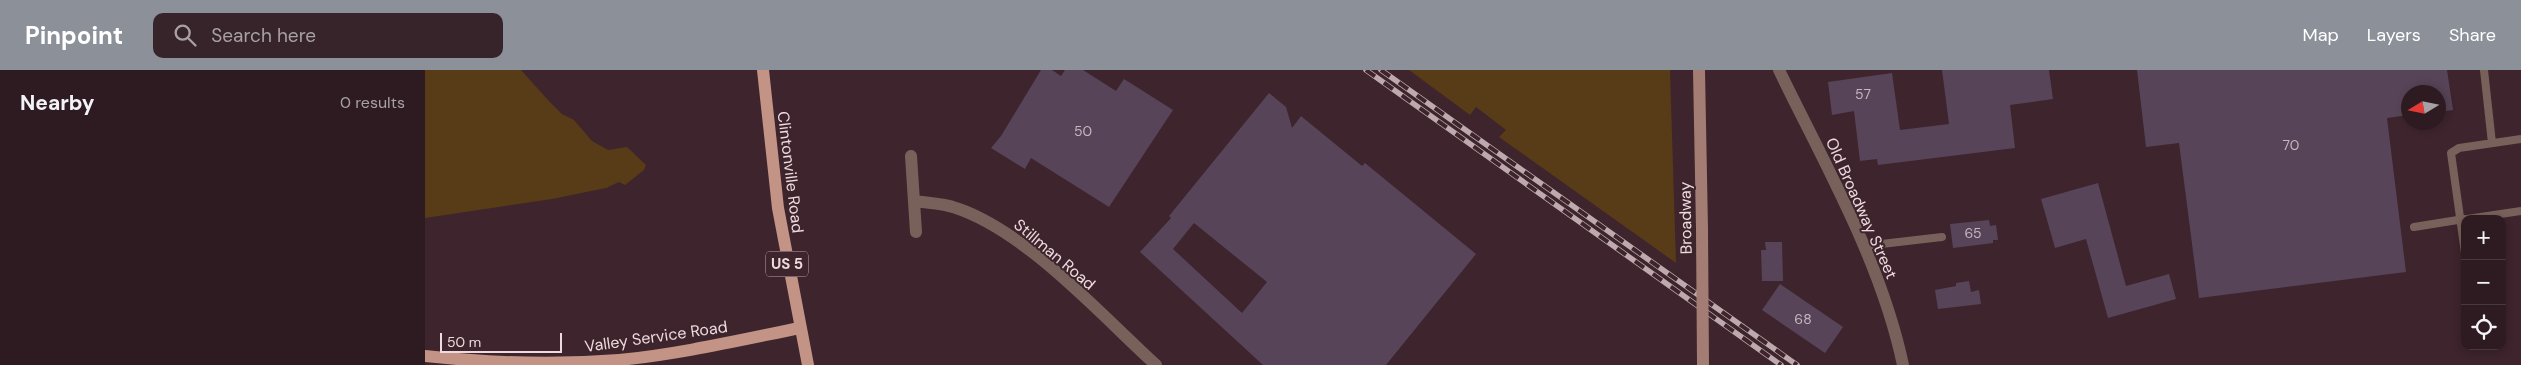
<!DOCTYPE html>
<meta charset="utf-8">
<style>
:root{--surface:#2e1b21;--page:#36242a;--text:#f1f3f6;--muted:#a7a1a5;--line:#49393f;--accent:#8c9099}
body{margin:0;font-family:"DM Sans",sans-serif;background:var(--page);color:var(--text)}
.controls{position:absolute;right:15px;bottom:15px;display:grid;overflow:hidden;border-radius:10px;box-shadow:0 2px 8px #0003}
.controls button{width:45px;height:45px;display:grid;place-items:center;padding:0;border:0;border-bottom:1px solid var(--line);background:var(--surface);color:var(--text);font:25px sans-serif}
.compass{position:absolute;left:1976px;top:15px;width:45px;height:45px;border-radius:50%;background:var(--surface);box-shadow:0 2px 8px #0003;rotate:260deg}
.scale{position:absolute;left:15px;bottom:12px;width:122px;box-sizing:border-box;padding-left:5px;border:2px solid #eddbdf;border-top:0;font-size:14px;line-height:18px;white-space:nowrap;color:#eddbdf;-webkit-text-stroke:4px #3e242c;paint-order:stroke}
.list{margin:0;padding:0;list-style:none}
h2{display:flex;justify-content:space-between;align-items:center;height:65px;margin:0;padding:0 20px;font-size:21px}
h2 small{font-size:16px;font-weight:400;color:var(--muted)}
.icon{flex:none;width:28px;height:28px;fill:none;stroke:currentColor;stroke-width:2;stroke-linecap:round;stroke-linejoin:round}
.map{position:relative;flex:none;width:2096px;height:295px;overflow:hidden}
header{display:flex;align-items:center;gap:30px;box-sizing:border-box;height:70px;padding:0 25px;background:var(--accent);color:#fff}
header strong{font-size:24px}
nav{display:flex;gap:28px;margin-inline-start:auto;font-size:18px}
.search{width:350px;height:45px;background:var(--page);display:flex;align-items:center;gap:12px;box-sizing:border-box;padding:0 18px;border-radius:10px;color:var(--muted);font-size:19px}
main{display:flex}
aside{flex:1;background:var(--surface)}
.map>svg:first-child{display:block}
.green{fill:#583b17}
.building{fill:#584458;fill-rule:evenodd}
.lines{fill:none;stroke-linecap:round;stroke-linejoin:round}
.lane{stroke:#78615a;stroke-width:8}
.street{stroke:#78615a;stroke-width:12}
.secondary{stroke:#a37d73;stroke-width:12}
.primary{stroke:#c39386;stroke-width:12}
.rail-casing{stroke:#bda9ae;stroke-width:5.5}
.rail{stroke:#3e242c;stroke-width:4;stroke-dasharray:11;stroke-linecap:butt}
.secondary-bridge{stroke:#a37d73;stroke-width:12}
.labels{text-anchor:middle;stroke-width:4;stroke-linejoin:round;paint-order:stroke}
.number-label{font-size:14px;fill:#c8b5bd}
.shield{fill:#3e242c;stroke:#b8a4a9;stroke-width:1}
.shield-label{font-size:15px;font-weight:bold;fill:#eddbdf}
.street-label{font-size:16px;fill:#eddbdf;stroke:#3e242c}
</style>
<header>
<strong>Pinpoint</strong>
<div class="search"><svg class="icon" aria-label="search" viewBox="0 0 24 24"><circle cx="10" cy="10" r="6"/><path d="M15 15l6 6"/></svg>Search here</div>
<nav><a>Map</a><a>Layers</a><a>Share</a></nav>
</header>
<main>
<aside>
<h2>Nearby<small>0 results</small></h2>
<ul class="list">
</ul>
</aside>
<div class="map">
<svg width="2096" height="295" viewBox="0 0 2096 295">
<rect width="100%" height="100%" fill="#3e242c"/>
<!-- green -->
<path class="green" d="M0,0H96L123,30L137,44L149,50L167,71L183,80L202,77L221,95L219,100L200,115L194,112L181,118L127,129L0,148Z
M984,0H1245L1251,193L1074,67L1081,60L1051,37L1045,45Z"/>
<!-- building -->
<path class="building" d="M616,0H627L636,6L640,0H658L691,21L699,9L748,40L684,137L606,88L600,99L566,78L576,66Z
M1517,0H1624L1628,29L1585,35L1590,78L1453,95L1452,89L1435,91L1429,41L1407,45L1403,12L1467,3L1475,60L1524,54Z
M1712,0H2022L2028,40L2014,42V22H1984V45L1962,48L1981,202L1774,228L1754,73L1721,77Z
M844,23L861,37L867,58L876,46L937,96L940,93L1051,184L961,295H838L715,182L746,148L744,146ZM769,153L842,212L817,243L748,179Z
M1673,113L1701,216L1744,204L1751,229L1683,248L1661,169L1630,178L1616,129Z
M1564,150L1565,156L1571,155L1573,170H1568V173L1528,178L1525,154Z
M1340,172H1357L1358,211H1337L1336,180H1341Z
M1544,211L1546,222L1554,220L1556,234L1513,239L1510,220L1531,216V213Z
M1355,214L1418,257L1400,283L1337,240Z"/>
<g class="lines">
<!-- lane -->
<path class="lane" d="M2059,0L2067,73
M2042,149L2096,141
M1989,157L2039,149
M1439,176L1517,167
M2040,183L2026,83L2034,78L2096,69"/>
<!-- street -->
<path class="street" d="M1354,0C1400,95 1456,191 1478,295
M486,86L491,162
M489,131C502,133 518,133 531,138C601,161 676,245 731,295"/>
<!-- secondary -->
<path class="secondary" d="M1274,0L1277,159"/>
<!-- primary -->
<path class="primary" d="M338,0L353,138L383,295
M0,286C65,293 130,295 194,290C255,284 315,270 375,258"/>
<!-- rail casing -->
<g class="rail-casing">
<path id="rail" d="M941,0L1356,295
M956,0L1372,295"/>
</g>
<!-- rail -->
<use href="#rail" class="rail"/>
<!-- secondary-bridge -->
<path class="secondary-bridge" d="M1277,159L1278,295"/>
</g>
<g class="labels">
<!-- number labels -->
<g class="number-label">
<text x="1438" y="29">57</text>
<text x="658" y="66">50</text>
<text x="1866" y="80">70</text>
<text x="1548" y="168">65</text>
<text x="1378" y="254">68</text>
</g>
<!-- shield labels -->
<rect class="shield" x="341" y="181.5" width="42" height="25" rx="4"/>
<g class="shield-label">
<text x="362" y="199">US 5</text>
</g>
<!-- street labels -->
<g class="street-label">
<text transform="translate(366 102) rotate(83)" y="6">Clintonville Road</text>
<text transform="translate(1437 138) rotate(66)" y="6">Old Broadway Street</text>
<text transform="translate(1260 148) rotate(-91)" y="6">Broadway</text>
<text transform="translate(630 184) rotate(40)" y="6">Stillman Road</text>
<text transform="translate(231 266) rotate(-8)" y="6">Valley Service Road</text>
</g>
</g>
</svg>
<div class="controls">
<button>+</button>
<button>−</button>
<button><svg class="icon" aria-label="locate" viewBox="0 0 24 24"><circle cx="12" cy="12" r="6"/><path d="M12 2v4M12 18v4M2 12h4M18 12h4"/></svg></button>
</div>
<svg class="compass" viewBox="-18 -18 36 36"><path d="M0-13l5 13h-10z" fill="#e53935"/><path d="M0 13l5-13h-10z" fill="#a7a1a5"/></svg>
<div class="scale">50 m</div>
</div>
</main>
